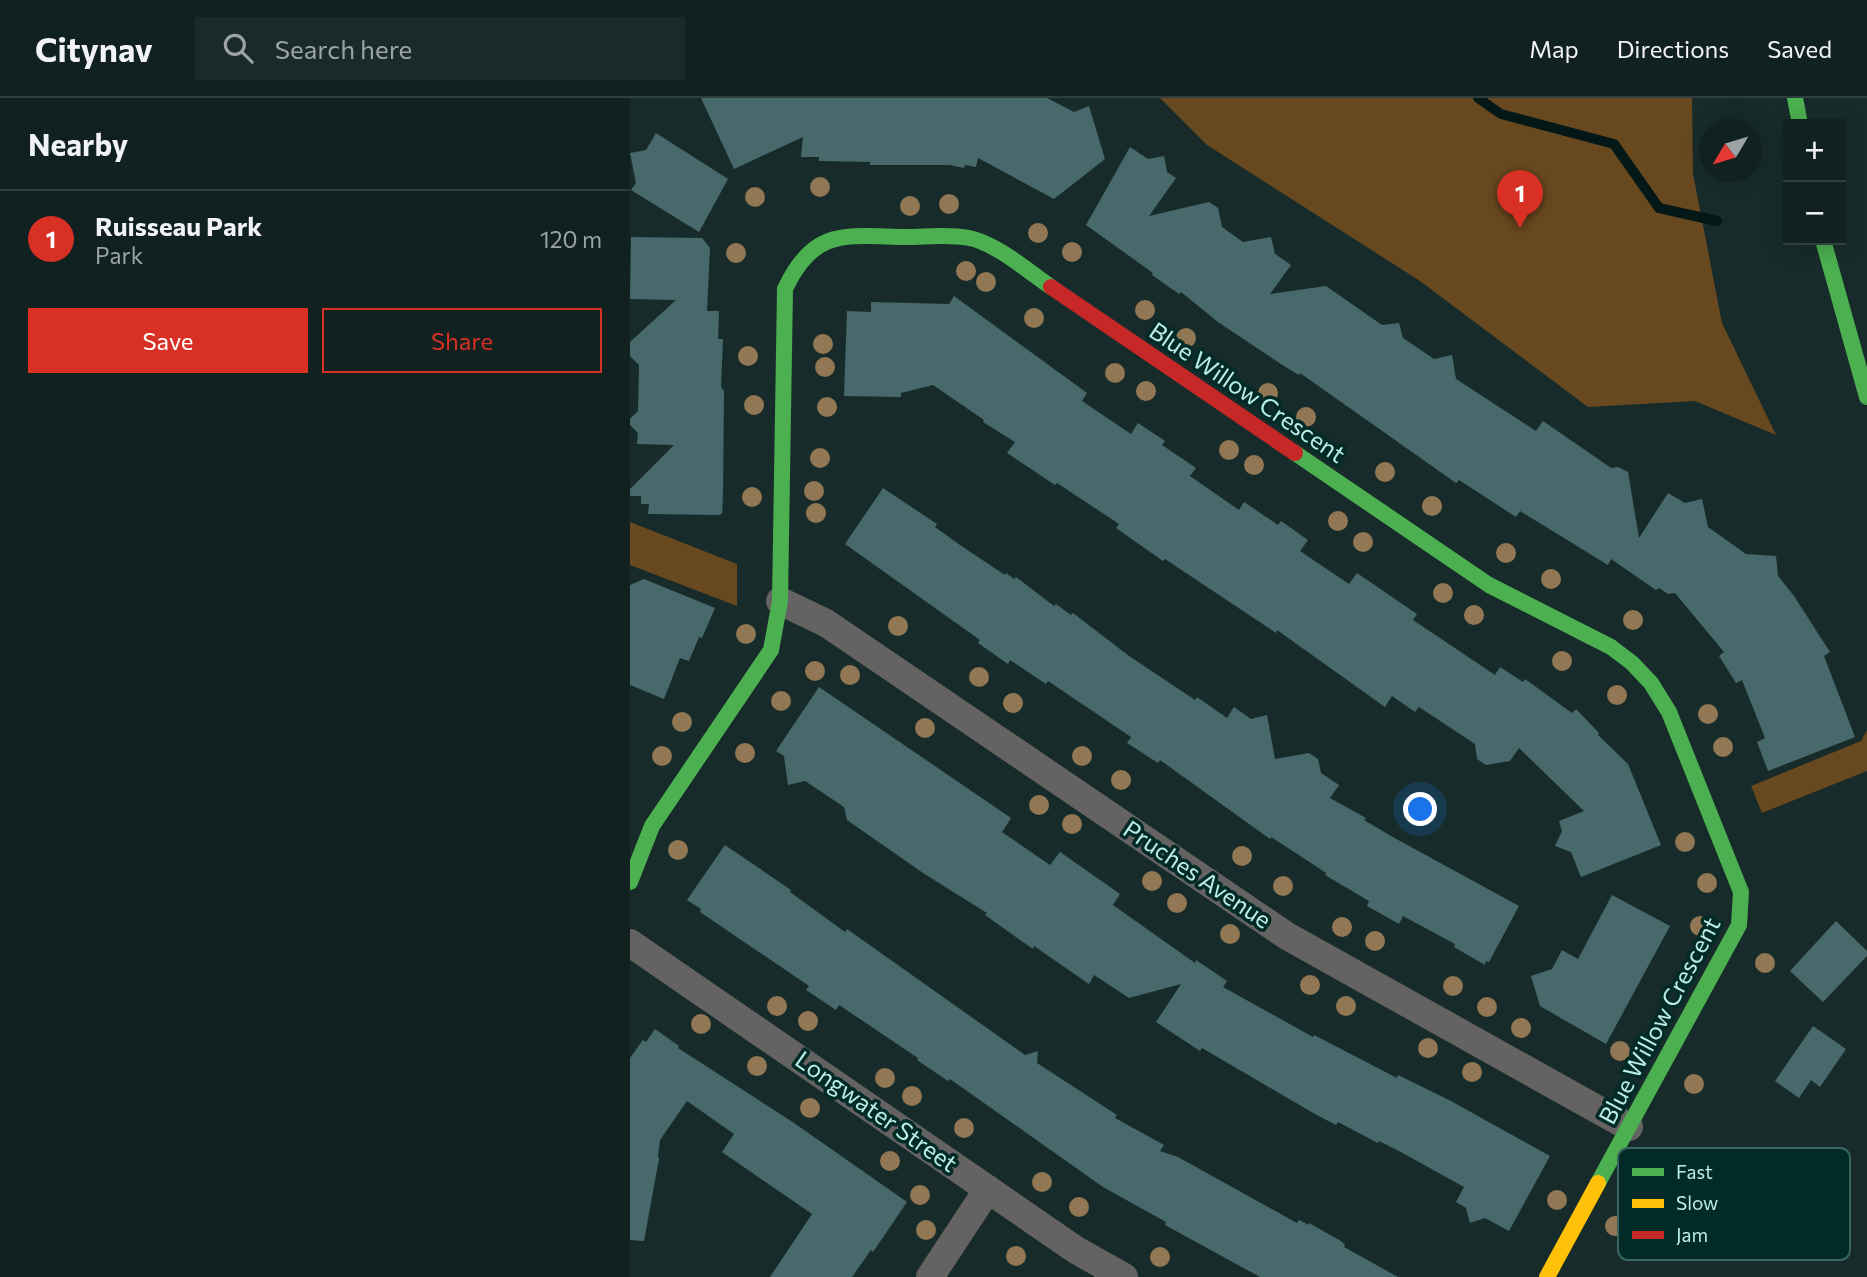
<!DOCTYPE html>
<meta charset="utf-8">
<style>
:root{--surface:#112120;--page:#1a2929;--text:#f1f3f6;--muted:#9ca3a5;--line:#303e3e;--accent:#d93025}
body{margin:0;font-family:Commissioner,sans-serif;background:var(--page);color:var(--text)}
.controls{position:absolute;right:21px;top:21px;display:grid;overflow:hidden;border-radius:0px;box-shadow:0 4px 18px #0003}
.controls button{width:63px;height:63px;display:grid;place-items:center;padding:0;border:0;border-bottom:2px solid var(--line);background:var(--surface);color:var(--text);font:35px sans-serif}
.compass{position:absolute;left:1069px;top:21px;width:63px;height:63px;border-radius:50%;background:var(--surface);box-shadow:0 4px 18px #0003;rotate:232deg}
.you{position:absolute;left:791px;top:712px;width:24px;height:24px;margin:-18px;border:5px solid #fff;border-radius:50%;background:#1a73e8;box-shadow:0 0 0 10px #1a73e833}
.badge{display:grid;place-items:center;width:46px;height:46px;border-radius:50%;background:var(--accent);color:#fff;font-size:23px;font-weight:700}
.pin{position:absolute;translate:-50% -58px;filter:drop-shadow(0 2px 4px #0008)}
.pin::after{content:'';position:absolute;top:37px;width:24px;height:21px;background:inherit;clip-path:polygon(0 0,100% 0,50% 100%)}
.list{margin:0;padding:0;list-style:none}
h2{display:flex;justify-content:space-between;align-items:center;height:91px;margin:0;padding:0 28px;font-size:30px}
h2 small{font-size:23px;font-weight:400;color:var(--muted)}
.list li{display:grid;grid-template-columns:46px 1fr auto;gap:21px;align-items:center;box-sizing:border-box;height:98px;padding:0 28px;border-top:2px solid var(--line)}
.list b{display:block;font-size:26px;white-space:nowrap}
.list p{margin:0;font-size:23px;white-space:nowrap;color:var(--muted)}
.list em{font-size:23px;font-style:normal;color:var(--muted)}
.actions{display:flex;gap:14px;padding:21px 28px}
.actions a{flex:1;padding:16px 0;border:2px solid var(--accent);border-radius:0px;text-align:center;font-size:24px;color:var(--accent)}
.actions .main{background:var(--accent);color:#fff}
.icon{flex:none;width:38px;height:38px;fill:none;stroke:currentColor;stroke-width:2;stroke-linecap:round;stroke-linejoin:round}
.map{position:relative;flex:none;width:1237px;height:1179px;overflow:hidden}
header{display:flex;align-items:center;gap:42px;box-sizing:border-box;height:98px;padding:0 35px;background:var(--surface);border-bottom:2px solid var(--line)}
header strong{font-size:33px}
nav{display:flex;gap:38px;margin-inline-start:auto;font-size:24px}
.search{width:490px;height:63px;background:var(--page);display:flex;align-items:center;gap:18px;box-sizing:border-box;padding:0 24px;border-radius:0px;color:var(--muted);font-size:26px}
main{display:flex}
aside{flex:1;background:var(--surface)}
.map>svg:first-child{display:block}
.green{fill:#68481f}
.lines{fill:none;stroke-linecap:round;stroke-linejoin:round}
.stream{stroke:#041917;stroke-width:10}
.building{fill:#48696b}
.street{stroke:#656262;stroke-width:28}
.fast{stroke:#4caf50;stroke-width:16}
.slow{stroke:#ffc107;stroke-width:16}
.jam{stroke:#c62828;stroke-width:16}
.tree{fill:#917754}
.labels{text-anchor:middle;stroke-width:7;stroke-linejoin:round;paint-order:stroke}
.street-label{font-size:24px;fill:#b9ede6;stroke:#022b27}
.key{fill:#022b27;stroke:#396560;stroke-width:2}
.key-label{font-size:19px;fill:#b9ede6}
</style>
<header>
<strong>Citynav</strong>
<div class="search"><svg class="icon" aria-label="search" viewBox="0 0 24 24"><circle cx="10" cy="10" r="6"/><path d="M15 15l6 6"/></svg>Search here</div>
<nav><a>Map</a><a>Directions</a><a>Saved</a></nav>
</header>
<main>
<aside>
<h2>Nearby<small></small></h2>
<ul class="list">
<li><span class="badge">1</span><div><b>Ruisseau Park</b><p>Park</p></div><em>120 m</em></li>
</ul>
<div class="actions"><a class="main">Save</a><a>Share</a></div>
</aside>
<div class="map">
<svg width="1237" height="1179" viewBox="0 0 1237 1179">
<rect width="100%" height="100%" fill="#172c2a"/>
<!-- green -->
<path class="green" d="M530,0H1062L1063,76L1092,225L1146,337L1065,303L958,309L790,183L577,47Z
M0,424L107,466V508L0,467Z
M1237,632V673L1132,715L1121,688L1231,643Z"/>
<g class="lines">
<!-- stream -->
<path class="stream" d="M848,0L871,16L984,46L1029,110L1087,123"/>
</g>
<!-- building -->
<path class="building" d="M71,0H417L444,14L459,8L475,61L424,101L348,60L346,69L335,67L334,70L320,67H240V64L189,63V59H171L173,39L104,71Z
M26,35L98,81L69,134L1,92L6,85L0,55L16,52Z
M500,49L518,61L534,58L537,74L546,80L519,118L579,104L588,110L592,129L613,144L641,139L645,156L661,167L640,196L696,188L752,227L769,225L773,240L804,261L822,257L826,281L906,333L913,323L981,370L988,369L998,374L1009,440L1038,395L1055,405L1072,401L1078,429L1116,456L1146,458L1148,478L1164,498L1200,554L1194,558L1225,639L1138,673L1127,644L1135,640L1112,582L1106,585L1089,558L1094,554L1045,495L1038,496L1029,490L1026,492L981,461L978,467L890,413L886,419L829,382L826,385L670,275L669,277L654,268L588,224L551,194L549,196L522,177L523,175L456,127Z
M1,139L72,140L80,150L77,213H89L88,241H93L91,289L94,293L93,398L92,416L87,417L18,416L19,406H11V398H0V391L44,347L7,346L8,335L0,327V321L8,313L9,267L0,258V244L46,202L0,201Z
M324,198L457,295L452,303L501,336L508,325L535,343L532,347L566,370L560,378L609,412L614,404L648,427L651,423L678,442L670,453L719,486L727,475L787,516L783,522L865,577L870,569L893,584L895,581L942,615L946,611L969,635L968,637L998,666L1031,747L951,779L941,754L925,748L932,733L929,723L954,713L889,650L880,663L856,667L847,661L845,646L789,609L785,614L762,598L755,609L647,532L646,535L535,461L533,463L486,430L489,426L427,385L425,387L377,355L385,344L353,324L354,322L303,287L271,295V299L214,298L217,213L241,214V204L319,206Z
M253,390L307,426L305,429L330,447L375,477L376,475L384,481L386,479L424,508L426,506L441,517L443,515L499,558L565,602L567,599L597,620L604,609L621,621L637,617L645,661L679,655L688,661L691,675L709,687L700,700L736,720L734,722L761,738L889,808L859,864L856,863L855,867L824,849L825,846L773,818L769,826L737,808L739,803L695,777L696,775L672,759L641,739L640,741L530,662L528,665L497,645L501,639L418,583L416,586L380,562L378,566L348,545L350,542L215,446Z
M14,481L85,510L72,540L69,539L59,563L50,560L34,601L0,587V487Z
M189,589L381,720L372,734L420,767L430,754L490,796L483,807L565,865L566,862L597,883L593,889L683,939L684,937L767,980L768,977L821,1003L920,1058L879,1133L855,1120L840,1125L836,1110L826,1104L834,1089L769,1053L749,1043L748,1045L708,1024L706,1027L685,1016L572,950L570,953L526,924L551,886L499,900L464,877L459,886L404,848L403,851L355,817L357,815L293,775L217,722L214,709L175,683L158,687L154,658L146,653Z
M95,747L161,792L160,794L215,834L217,831L395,957L408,953L407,965L487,1017L485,1020L534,1047L530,1053L548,1059L667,1125L669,1122L679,1127V1125L711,1143L715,1147L714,1149L768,1179H630L535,1127L536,1124L473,1089L320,981L318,983L287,962L288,960L209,907L206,912L176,892L179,888L70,814L71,811L57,802Z
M982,797L1040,828L976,946L910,908L901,878L922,871L932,852L948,861Z
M1206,823L1237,853V858L1193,904L1160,873Z
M1183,928L1216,951L1190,989L1181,982L1169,1000L1145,983Z
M25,931L49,948L48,950L164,1025L277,1104L243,1154L241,1152L222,1179H140L182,1116L92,1054L104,1036L57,1003L30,1042L28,1058L29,1061L14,1143L0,1142V960L13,942L16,944Z"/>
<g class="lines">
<!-- street -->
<path class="street" d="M150,503L196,525L657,838L999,1029
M0,845L446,1152L494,1179
M300,1179L358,1091"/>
<!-- fast -->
<path class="fast" d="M1165,0L1170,26
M1193,142L1237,299
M665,355L859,487L981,549L1002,565L1021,585L1039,614L1111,794L1109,827L968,1085
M0,784L22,728L141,552L150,503L155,191C184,129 216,138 275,139C296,139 319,136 339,140C366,145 399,174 421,189"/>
<!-- slow -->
<path class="slow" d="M917,1179L968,1085"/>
<!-- jam -->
<path class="jam" d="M421,189L665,355"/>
</g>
<!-- trees -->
<g class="tree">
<circle cx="190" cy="89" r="10"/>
<circle cx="125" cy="99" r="10"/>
<circle cx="319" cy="106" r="10"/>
<circle cx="280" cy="108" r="10"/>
<circle cx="408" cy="135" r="10"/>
<circle cx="442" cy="154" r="10"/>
<circle cx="106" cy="155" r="10"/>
<circle cx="336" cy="173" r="10"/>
<circle cx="356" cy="184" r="10"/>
<circle cx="515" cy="212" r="10"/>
<circle cx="404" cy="220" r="10"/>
<circle cx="556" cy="240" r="10"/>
<circle cx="193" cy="246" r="10"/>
<circle cx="118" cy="258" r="10"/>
<circle cx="195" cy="269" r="10"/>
<circle cx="485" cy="275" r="10"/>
<circle cx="516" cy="293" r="10"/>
<circle cx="638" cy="295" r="10"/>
<circle cx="124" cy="307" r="10"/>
<circle cx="197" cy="309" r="10"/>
<circle cx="676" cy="319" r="10"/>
<circle cx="599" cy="352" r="10"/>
<circle cx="190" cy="360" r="10"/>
<circle cx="624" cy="367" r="10"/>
<circle cx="755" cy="374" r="10"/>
<circle cx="184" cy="393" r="10"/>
<circle cx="122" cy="399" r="10"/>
<circle cx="802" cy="408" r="10"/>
<circle cx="186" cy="415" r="10"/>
<circle cx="708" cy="423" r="10"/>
<circle cx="733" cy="444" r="10"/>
<circle cx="876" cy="455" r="10"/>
<circle cx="921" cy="481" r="10"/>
<circle cx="813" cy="495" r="10"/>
<circle cx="844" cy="517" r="10"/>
<circle cx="1003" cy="522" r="10"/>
<circle cx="268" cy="528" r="10"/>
<circle cx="116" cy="536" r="10"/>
<circle cx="932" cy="563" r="10"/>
<circle cx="185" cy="573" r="10"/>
<circle cx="220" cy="577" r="10"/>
<circle cx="349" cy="579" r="10"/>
<circle cx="987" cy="597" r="10"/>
<circle cx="151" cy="603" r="10"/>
<circle cx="383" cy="605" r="10"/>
<circle cx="1078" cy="616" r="10"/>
<circle cx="52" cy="624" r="10"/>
<circle cx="295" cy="630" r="10"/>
<circle cx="1093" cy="649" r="10"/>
<circle cx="115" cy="655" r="10"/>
<circle cx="32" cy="658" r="10"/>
<circle cx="452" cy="658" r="10"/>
<circle cx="491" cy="682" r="10"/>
<circle cx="409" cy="707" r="10"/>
<circle cx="442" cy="726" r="10"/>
<circle cx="1055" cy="744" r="10"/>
<circle cx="48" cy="752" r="10"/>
<circle cx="612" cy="758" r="10"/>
<circle cx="522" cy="783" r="10"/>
<circle cx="1077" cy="785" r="10"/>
<circle cx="653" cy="788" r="10"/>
<circle cx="547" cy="805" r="10"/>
<circle cx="1070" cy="828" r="10"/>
<circle cx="712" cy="829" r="10"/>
<circle cx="600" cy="836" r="10"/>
<circle cx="745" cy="843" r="10"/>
<circle cx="1135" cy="865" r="10"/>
<circle cx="680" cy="887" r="10"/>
<circle cx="823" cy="888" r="10"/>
<circle cx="147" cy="908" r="10"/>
<circle cx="716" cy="908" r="10"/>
<circle cx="857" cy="909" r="10"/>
<circle cx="178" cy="923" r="10"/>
<circle cx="71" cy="926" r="10"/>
<circle cx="891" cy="930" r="10"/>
<circle cx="798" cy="950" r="10"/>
<circle cx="990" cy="953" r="10"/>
<circle cx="127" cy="968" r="10"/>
<circle cx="842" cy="974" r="10"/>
<circle cx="255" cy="980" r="10"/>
<circle cx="1064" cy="986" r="10"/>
<circle cx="282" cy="998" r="10"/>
<circle cx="180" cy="1010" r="10"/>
<circle cx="334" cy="1030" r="10"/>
<circle cx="260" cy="1063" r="10"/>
<circle cx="412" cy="1084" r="10"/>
<circle cx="290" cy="1097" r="10"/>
<circle cx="927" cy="1102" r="10"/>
<circle cx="449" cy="1109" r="10"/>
<circle cx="985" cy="1128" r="10"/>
<circle cx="296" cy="1132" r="10"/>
<circle cx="386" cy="1158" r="10"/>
<circle cx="530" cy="1159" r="10"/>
</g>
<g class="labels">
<!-- street labels -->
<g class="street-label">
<text transform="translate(617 295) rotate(34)" y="8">Blue Willow Crescent</text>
<text transform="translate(567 777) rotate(34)" y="8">Pruches Avenue</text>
<text transform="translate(1030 923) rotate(-62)" y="8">Blue Willow Crescent</text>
<text transform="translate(246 1014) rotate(35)" y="8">Longwater Street</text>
</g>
</g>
<!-- legend -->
<rect x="988" y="1050" width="232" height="112" rx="10" class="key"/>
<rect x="1002" y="1070" width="32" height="8" fill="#4caf50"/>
<rect x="1002" y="1101" width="32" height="9" fill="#ffc107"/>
<rect x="1002" y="1133" width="32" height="8" fill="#c62828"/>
<g class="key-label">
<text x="1046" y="1081">Fast</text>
<text x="1046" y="1112">Slow</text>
<text x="1046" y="1144">Jam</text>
</g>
</svg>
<div class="controls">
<button>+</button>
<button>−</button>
</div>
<svg class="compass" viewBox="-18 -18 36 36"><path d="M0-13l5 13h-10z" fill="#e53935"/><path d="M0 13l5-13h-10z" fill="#9ca3a5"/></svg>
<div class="you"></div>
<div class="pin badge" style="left:890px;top:130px">1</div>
</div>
</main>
